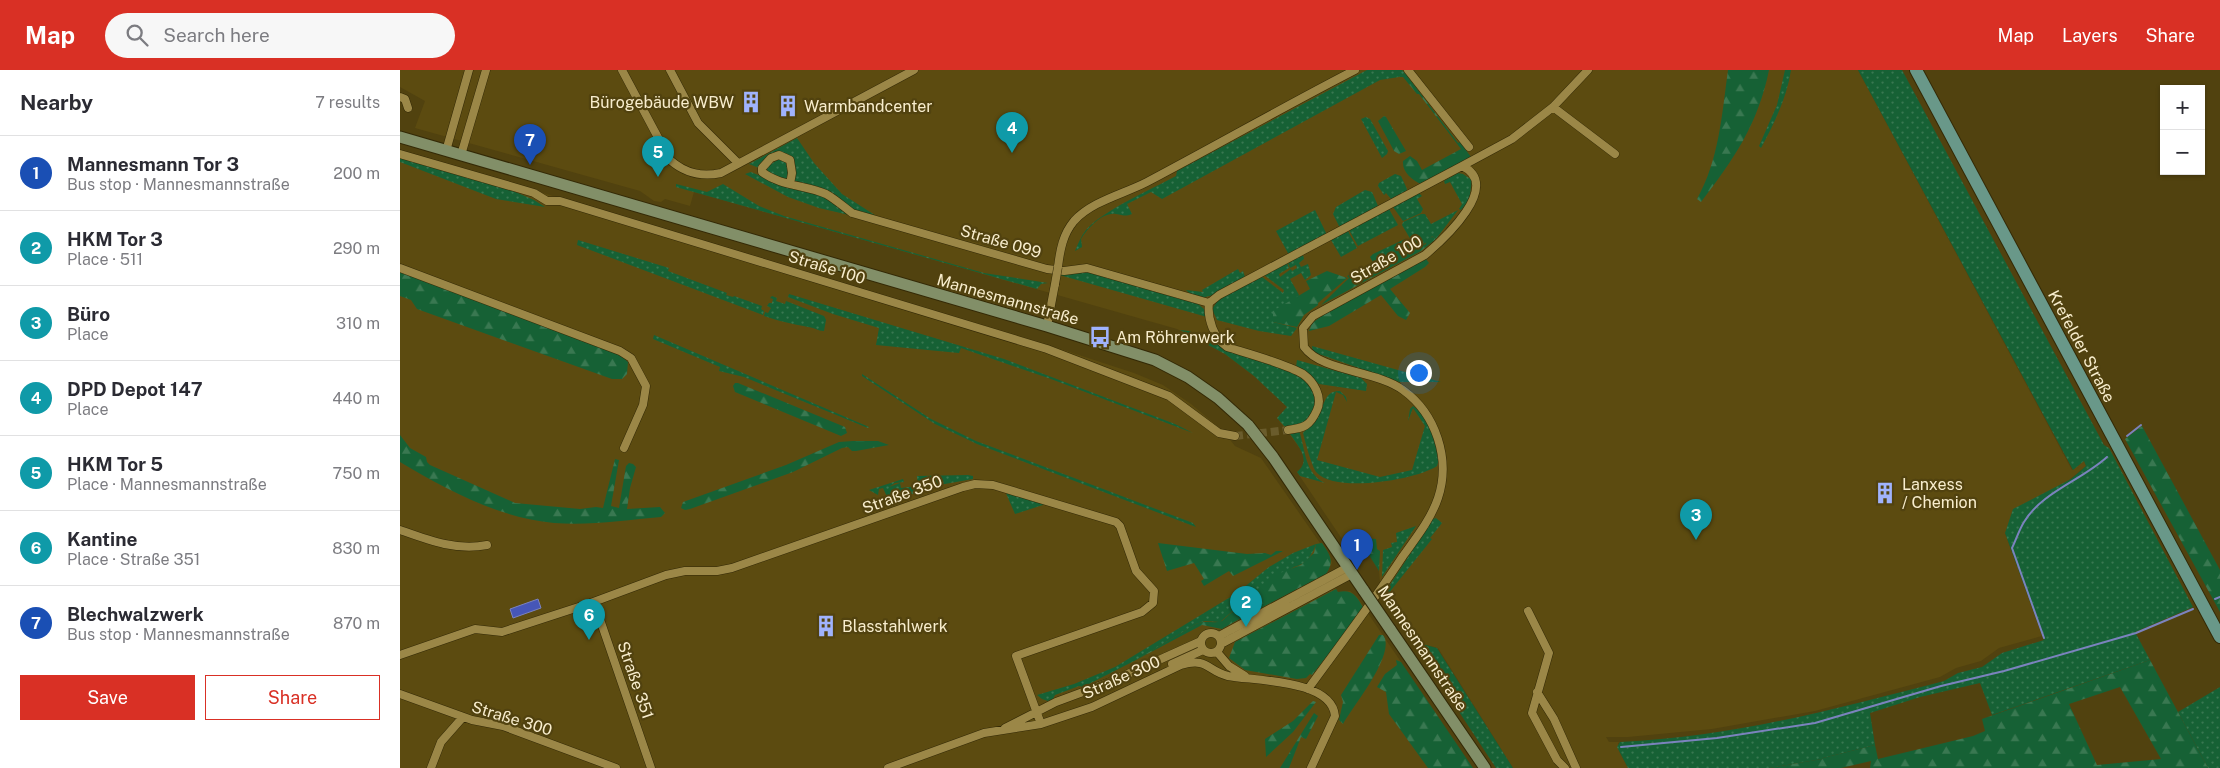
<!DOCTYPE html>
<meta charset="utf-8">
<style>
:root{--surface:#fff;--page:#f7f7f7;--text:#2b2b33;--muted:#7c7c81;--line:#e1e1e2;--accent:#d93025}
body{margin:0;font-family:"Public Sans",sans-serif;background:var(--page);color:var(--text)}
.controls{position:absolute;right:15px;top:15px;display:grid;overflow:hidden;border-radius:0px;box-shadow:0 1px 4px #0004}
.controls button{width:45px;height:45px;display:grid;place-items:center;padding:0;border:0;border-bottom:1px solid var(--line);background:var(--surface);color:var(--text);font:25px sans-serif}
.you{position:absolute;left:1018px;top:302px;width:18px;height:18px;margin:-12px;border:4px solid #fff;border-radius:50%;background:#1a73e8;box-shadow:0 0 0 8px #1a73e833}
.badge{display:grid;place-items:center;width:32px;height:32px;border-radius:50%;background:var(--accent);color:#fff;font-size:16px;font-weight:700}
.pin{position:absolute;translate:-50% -41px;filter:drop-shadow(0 1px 2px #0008)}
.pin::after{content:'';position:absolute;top:26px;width:18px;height:15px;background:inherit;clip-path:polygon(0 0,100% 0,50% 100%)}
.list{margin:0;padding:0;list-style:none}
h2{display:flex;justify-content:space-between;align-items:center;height:65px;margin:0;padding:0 20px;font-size:21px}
h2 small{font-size:16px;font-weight:400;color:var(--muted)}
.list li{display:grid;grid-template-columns:32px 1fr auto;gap:15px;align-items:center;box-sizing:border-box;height:75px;padding:0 20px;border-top:1px solid var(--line)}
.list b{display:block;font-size:19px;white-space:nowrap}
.list p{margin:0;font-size:16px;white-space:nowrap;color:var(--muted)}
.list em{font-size:16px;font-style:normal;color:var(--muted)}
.actions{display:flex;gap:10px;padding:15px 20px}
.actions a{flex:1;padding:11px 0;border:1px solid var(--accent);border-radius:0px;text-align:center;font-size:18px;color:var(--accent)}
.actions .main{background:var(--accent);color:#fff}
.icon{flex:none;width:28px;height:28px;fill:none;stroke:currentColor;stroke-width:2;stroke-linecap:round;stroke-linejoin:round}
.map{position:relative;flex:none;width:1820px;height:698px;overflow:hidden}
header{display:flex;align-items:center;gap:30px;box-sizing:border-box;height:70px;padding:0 25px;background:var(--accent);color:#fff}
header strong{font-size:24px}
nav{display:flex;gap:28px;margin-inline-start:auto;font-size:18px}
.search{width:350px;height:45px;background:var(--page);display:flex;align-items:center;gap:12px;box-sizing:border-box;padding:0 18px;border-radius:28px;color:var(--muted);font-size:19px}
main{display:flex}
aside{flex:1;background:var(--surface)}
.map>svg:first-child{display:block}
.built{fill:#5c4b10}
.grass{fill:url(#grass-dots)}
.forest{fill:url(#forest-firs);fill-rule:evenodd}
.water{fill:#4656b7;stroke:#7b83be}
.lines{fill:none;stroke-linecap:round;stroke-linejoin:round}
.stream{stroke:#7b83be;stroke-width:2}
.street-tunnel{stroke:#6a5c2c;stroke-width:8;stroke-dasharray:8 4;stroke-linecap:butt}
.street-casing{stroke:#332906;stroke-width:9}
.secondary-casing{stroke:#332906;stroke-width:13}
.primary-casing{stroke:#332906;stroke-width:14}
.street{stroke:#9b8747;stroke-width:8}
.secondary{stroke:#828f68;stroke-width:11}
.primary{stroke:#699889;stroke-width:12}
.street-bridge-casing{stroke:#332906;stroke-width:9;stroke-linecap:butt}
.secondary-bridge-casing{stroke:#332906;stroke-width:13;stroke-linecap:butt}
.street-bridge{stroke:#9b8747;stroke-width:8}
.secondary-bridge{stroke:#828f68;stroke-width:11}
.labels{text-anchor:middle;stroke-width:4.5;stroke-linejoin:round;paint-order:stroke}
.poi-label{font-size:16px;fill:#f8edcd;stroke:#51420f;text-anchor:start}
.street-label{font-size:16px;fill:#f8edcd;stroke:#51420f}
</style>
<header>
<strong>Map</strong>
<div class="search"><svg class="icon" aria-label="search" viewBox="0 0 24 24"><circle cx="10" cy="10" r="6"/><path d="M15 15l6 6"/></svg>Search here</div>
<nav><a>Map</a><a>Layers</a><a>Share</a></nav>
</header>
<main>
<aside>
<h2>Nearby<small>7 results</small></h2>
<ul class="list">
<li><span class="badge" style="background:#1a4fb4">1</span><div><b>Mannesmann Tor 3</b><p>Bus stop · Mannesmannstraße</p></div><em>200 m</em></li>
<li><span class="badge" style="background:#0f9aa8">2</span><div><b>HKM Tor 3</b><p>Place · 511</p></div><em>290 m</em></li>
<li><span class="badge" style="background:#0f9aa8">3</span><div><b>Büro</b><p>Place</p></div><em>310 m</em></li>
<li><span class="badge" style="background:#0f9aa8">4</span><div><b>DPD Depot 147</b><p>Place</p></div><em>440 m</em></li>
<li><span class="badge" style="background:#0f9aa8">5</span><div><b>HKM Tor 5</b><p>Place · Mannesmannstraße</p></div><em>750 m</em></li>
<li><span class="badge" style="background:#0f9aa8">6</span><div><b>Kantine</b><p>Place · Straße 351</p></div><em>830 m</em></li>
<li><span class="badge" style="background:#1a4fb4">7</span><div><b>Blechwalzwerk</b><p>Bus stop · Mannesmannstraße</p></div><em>870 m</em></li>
</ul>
<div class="actions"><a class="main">Save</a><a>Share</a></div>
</aside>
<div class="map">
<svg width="1820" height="698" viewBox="0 0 1820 698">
<defs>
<pattern id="grass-dots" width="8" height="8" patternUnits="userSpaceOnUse" patternTransform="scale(1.25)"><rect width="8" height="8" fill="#166135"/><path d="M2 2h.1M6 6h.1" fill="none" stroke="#397851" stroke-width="1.8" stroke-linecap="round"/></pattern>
<pattern id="forest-firs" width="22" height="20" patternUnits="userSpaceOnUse" patternTransform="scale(1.25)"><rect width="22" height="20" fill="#166135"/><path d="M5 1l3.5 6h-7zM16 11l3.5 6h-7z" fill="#397851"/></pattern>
</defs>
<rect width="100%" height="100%" fill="#51420f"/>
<!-- built -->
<path class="built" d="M0,0H1458L1672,400L1684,391L1686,396L1605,463L1642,566L1599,578L1581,591L1556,598L1540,607L1415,641L1312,659L1228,667H1206L1209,672H1220L1218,673L1219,681L1228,698H1113L1038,578L1022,574L1015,575L976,519L980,512L979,501L965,477L958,474L944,472L897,402L903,397L905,390L902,381L877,348L887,337L854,306L825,284L777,259L294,122L290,136L265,129L261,132L254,131L240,121L15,58L25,31L0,17Z
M0,80L636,271L734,303L763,315L791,334L822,360L835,376L861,388L920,473H922L930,486L932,493L926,504L938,522L950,521L957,527L1001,592L1041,698H0Z"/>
<!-- grass -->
<path class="grass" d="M967,0H1002L1005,3L999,7L980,10L762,129L751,122L727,134L732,144C725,147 723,145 716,144C702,142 688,158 681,169L682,177L675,181C678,174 681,166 686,160C702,141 752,119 776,106L777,101Z
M1385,0H1391C1387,27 1374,54 1361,78L1359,76L1377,35Z
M1458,0H1502L1704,375L1709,378L1793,537L1735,562L1750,590L1592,645L1580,613L1520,627L1470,643L1475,675L1423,688L1422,689L1369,698H1228L1217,677L1220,672C1332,667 1436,639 1544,611L1558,603L1582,597L1602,583L1644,570L1605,463L1613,439L1671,409L1686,396L1684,391L1673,400Z
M966,47L970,49L988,81L987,84L982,88L961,49Z
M397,68L414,93L442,124L481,149L453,141L437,126L428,122L396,113L394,108L395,94L388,84C377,80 363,87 359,98L349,94Z
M0,86L111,120L134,130L145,137L96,129L0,92Z
M379,89L388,94V111L368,102L366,97Z
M351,102L375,112L424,127L449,145L419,138L388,127L345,104Z
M1058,103L1063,104L1072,110L1069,131L1061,140L1059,139L1062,134L1050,112L1045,114L1044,111Z
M995,104L1001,106L1007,119L1006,121L991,129L986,123L984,125L978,116L979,113Z
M276,114L307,122L323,114L359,136L384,146L584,203L648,213L641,214L637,219L276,117Z
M965,120L972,122L978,136L940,158L933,144L936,137Z
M1019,123L1022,126L1017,129L1023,139L1021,143L1003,151L993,137Z
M989,139L998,155L958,176L949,160Z
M915,140L927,165L889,185L876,161Z
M1058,140L1036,169L1032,166C1022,181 982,197 965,197L973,192L970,187L973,184L1005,169L1007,172L1011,170L1002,155L1003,152L1021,144H1025L1031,154Z
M948,161L957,178L941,187L931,170Z
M178,170L269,198L268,201L327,223L326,225L333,227L334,226L362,236L361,239L364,241L363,245L177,175Z
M903,185L904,189L899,193L901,197L908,194L911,205L905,210L901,203L890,209L899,225L898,227L873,242V252L897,258L891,266L859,261L817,250L812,239L819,229L862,207L883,223L884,220L864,205L887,193L889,198L879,204L880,207L891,199L892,201L897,198L896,195L890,198L888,193Z
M838,199L840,203L843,201L845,207C829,217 803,238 786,220L803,222L802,220Z
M642,200L688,201L797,233L805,240L807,247Z
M389,224L604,289L775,354L793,363L651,309L561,278L559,283L476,275L479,258L433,244L388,227Z
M372,226L377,228L376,231L385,234L386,231L424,246L426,250L424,261C418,261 413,257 408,257C392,254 379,251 364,246L365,242L368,243L371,238L367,236L369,233H372L373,229L370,228Z
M780,260L789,261L804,268L805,265L812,267C821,294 947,295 910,348C904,355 893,356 885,357L877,348L887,337L854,306L825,284Z
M254,265L469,357L468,358L344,307L319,301L320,297L253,269Z
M912,276L1041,312H999L913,282Z
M897,290L961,308L967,314L966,321L919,314L907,303L896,297Z
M462,304L531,349L576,371L793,453L796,457L577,374L535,354L462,306Z
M940,321L946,327L947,332L943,325L936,322L917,390L980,407L1012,400L1025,356L1013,338L1008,351L1010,339L1013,336C1028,347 1044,377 1037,396C1016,410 936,423 917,403C912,398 905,371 903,363C907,358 913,355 917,349C924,337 924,320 940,321Z
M899,361C906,380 904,403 925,413L900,406L897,402C912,390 898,376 890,364L887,363Z
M517,406L568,405L573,406V409L528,417L488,435L489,431L483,418L479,419L478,425L469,420L503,409L504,412L495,413L489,417L500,413L501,418L518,416Z
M605,421L646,434L615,444Z
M1036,448L1042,453L1030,468L1032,469L984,529L982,527L1033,449Z
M1016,456L982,507L983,480L992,477L991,473L997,472L996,463Z
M916,474C912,485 907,494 894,497L849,527L820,552L805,551L796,554L736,590L683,617L679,616L655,625L653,629L648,631L642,629L637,625L674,614L715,597L837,523L869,497L893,483Z
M1022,574L1037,578L1113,698H1096L1015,575Z
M1820,617V698H1808L1778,642Z"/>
<!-- forest -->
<path class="forest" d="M1328,0H1369C1358,54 1334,89 1301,132L1297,129C1319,90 1322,44 1328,0Z
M1005,3L1058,73L1060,72L1071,87L1021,114C1012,110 1002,102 1003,91L1010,86L1017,91L1022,100L1061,79L1019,24H1017L1003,7H999Z
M984,46L986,47L1006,81L999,84L994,81L978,51Z
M1030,165L1036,169L1021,181L921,235L949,208L947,206L965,197H973L1026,174L1025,170L1032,167Z
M1026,189L1029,193L1025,197L990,219L1010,243L1006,250L998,246L981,225L929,256L909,261L912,253L926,243Z
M927,201L947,208L918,233V235L904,245L897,257L873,252V241L910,219L906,211Z
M0,202L220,285L228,292L227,304L222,309H212L17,239L11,230L0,226Z
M335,313H338L445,357L447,363L441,366L335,322L333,316Z
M1742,356L1820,500V542L1725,369Z
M0,365L10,378L26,387L27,392L30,395L115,433L180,439L196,437L203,438L215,389L219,390L211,436L219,438L226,396L229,393L233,394L236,397L230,418L227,439L260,437L265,443L261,447C226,450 189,456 154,453C99,448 47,420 0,392Z
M453,371H478L489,375L456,381H452L448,377L442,378L393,402L290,439L285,440L281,438L283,432L386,395L439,372Z
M952,467L976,469L977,479L980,481L979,501L964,477L943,470Z
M758,473L847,484L865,483L871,485L876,481H883L833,506L829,501L804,516L801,511L804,509L794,493L767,501Z
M922,473C930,485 935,491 926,504L834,552L822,559L802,555L736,590L796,554C805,550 813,554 822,551L849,527L880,503L901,495L914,483L916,474Z
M936,519L938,522C953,519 957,527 964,539L912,605L910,604L906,608L897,609L845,600L829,588L835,572Z
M979,565H983C997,583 953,636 943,654L939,650L943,632L941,625Z
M996,590L1001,592L1073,698H1028L989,644L986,622L977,617L985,604L997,595Z
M1750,590L1808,698H1470L1471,691L1441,698H1369L1422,689L1423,688L1475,675L1478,689L1573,666L1585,661L1582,649ZM1720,617L1761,689L1697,695L1669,634Z
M913,631L916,632L893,662L866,687L865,669L893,651Z
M914,643L918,646L906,669L901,667L889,698H880Z"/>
<!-- water -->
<path class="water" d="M138,529L141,538L113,548L110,539Z"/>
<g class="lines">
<!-- stream -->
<path class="stream" d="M1727,366L1741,355
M1815,529L1820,527
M1644,568L1612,478C1616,470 1619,460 1624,452C1642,422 1682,410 1707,387
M1221,677L1317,668L1415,653L1541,616L1604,601L1736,563L1793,539"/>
<!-- street-tunnel -->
<path class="street-tunnel" d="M835,366L888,360"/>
<!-- street casing -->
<g class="street-casing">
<path id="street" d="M222,0L270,90C286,104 302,107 321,103L514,0
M270,0L298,53L338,93
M1008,0L1069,77
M0,27L5,29L8,38
M1153,37L1215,84
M46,81L69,0
M0,84L134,123L147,131H160L647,279L769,326L819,363L835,366
M61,85L86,0
M1062,96L1112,69L1153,37L1188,0
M390,114L392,103L390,90L379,85L371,88L362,98V102C380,116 406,115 426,124C435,129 444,137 452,143L647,199L664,201L687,198L809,233
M658,197C660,180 663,164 674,151C692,131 724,124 747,112C817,75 885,36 955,0
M0,198L220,281L231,288L246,316L243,335L224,378
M647,256L655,214
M888,360C904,358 910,356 917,340C923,327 914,312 903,304C887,294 846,283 827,277C814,268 807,249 809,233L819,225L1062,96C1103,115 1044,169 1025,185L913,246L903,258L904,277C922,302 976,300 1003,320C1036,344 1051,389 1038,428C1031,449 1016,468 1003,486C973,532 940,575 908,619
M0,460C28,470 56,481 87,475
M194,532L251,698
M1128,541L1149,583L1132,643L1157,690L1165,698
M801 573a10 10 0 1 1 20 0a10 10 0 1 1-20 0Z
M819,566L948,497
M821,574L952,504
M817,582L829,596L845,606
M0,585L75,559L102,562L188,534L266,505L285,501H317L332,498L563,417L575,414L593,415L716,452L720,456L736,501L754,521L753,533L742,542L616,586L641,654
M772,594L803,580
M1137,622L1154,649L1176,698
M0,624L72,650L103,656L216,698
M605,658L656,632L710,612L801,571
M31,698L41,672L63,647
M488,698L584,663L641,654L692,637L781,595C808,587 807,601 828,606C854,611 932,609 935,646L911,698"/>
</g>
<!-- secondary casing -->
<g class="secondary-casing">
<path id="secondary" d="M0,67L647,256L755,290L788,307L818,328L848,355L873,387L964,521
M990,559L1085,698"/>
</g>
<!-- primary casing -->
<g class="primary-casing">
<path id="primary" d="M1516,0L1820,567"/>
</g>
<!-- street -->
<use href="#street" class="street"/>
<!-- secondary -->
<use href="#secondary" class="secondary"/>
<!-- primary -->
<use href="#primary" class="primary"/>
<!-- street-bridge casing -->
<g class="street-bridge-casing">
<path id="street-bridge" d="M655,214L658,197"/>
</g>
<!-- secondary-bridge casing -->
<g class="secondary-bridge-casing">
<path id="secondary-bridge" d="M964,521L990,559"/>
</g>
<!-- street-bridge -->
<use href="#street-bridge" class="street-bridge"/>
<!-- secondary-bridge -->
<use href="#secondary-bridge" class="secondary-bridge"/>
</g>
<!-- icons -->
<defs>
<g id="building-bare" transform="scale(1.725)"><path d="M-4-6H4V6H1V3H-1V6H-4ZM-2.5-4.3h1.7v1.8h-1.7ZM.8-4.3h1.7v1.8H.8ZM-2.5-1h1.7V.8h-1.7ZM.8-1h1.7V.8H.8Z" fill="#a0b3fd" stroke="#51420f" stroke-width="2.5" paint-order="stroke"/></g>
<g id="bus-bare" transform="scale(1.725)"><path d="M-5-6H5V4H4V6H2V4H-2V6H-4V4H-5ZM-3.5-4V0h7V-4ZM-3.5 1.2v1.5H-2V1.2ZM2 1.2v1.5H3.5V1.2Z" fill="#a0b3fd" stroke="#51420f" stroke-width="2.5" paint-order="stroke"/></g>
</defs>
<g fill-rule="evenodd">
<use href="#building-bare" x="351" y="32"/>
<use href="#building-bare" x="388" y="36"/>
<use href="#bus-bare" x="700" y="267"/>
<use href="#building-bare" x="1485" y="423"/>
<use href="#building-bare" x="426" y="556"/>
</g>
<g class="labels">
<!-- poi labels -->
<g class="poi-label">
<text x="334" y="38" text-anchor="end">Bürogebäude WBW</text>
<text x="404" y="42">Warmbandcenter</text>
<text x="716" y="273">Am Röhrenwerk</text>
<text x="1502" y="420">Lanxess<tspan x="1502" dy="18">/ Chemion</tspan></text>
<text x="442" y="562">Blasstahlwerk</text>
</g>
<!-- street labels -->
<g class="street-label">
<text transform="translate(601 171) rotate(16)" y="6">Straße 099</text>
<text transform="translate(986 189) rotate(-30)" y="6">Straße 100</text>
<text transform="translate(427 197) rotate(17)" y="6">Straße 100</text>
<text transform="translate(608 229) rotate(16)" y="6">Mannesmannstraße</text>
<text transform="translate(1682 276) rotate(62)" y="6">Krefelder Straße</text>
<text transform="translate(502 424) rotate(-20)" y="6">Straße 350</text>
<text transform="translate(1023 578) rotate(56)" y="6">Mannesmannstraße</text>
<text transform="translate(721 607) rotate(-24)" y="6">Straße 300</text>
<text transform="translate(236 610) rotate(71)" y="6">Straße 351</text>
<text transform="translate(112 648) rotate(17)" y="6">Straße 300</text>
</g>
</g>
</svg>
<div class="controls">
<button>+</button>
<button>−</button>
</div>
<div class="you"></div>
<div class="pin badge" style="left:957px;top:500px;background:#1a4fb4">1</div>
<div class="pin badge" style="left:846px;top:557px;background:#0f9aa8">2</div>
<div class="pin badge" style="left:1296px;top:470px;background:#0f9aa8">3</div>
<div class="pin badge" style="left:612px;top:83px;background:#0f9aa8">4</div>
<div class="pin badge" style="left:258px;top:107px;background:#0f9aa8">5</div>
<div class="pin badge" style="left:189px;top:570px;background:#0f9aa8">6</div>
<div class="pin badge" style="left:130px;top:95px;background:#1a4fb4">7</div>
</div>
</main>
